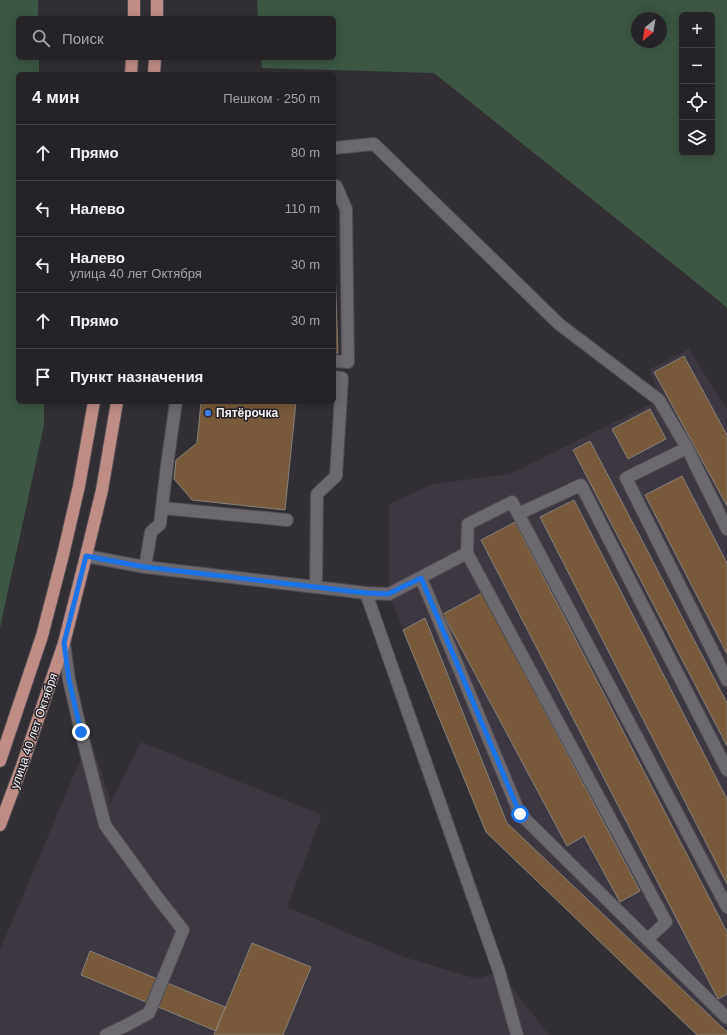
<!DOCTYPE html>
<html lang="ru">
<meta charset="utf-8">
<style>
:root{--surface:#252327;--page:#312f33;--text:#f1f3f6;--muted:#a3a4a7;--line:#424044}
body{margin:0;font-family:Helvetica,sans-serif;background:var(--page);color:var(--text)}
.controls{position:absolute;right:12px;top:12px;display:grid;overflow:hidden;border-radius:6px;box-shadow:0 2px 10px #0003}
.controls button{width:36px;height:36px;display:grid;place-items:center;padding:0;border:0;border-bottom:1px solid var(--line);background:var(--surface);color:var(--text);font:20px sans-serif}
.compass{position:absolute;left:631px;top:12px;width:36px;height:36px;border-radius:50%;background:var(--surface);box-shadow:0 2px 10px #0003;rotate:210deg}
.stop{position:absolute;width:12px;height:12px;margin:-9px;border:3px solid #1a73e8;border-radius:50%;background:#fff}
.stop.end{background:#1a73e8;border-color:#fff;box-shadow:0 1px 4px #0008}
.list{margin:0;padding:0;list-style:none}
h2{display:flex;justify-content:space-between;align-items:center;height:52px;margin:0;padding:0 16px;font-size:17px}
h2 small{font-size:13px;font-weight:400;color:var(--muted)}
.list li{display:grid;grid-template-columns:26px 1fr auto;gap:12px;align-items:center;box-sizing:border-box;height:56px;padding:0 16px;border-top:1px solid var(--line)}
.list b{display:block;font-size:15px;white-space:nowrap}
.list p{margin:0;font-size:13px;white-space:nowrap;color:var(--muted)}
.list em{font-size:13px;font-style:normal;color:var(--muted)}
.icon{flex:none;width:22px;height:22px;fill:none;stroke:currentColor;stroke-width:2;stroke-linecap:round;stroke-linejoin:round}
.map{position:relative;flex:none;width:727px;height:1035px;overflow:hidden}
.search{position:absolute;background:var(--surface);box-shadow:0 2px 10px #0003;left:16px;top:16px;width:320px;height:44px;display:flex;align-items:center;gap:10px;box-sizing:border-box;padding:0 14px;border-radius:6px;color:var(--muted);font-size:15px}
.panel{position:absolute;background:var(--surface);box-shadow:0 2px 10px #0003;left:16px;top:72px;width:320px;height:332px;border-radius:6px}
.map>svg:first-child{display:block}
.built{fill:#3d3742}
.green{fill:#3d5744;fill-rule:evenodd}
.building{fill:#775a3b;stroke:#86817c}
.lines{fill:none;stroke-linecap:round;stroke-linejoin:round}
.minor-casing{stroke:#4e4c51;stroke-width:14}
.major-casing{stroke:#4e4c51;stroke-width:14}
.minor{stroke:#6b686e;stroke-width:12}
.major{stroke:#be8d86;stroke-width:12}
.route{stroke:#1a73e8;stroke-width:5}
.shop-dot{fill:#3f7fe0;stroke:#27252a;stroke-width:1.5}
.labels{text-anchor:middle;stroke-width:3;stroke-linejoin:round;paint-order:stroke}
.poi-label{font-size:12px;font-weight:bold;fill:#f6f4f7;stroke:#27252a;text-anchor:start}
.street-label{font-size:12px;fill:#f6f4f7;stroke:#27252a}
</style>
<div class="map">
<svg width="727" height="1035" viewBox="0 0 727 1035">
<rect width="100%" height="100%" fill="#312f34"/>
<!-- built -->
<path class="built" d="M689,349L727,410V1035H697L486,832L389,594V504L433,484L510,474L659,400L650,369Z
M90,737L111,803L141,742L322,815L287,907L404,957L477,979L499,971L549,1035H0V950Z"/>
<!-- green -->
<path class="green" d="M0,0H38V18H18V58H39V74H18V402H44V425L0,628Z
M257,0H727V308L718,300L434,73L262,68L261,58H334V18H258ZM682,15H712V153H682ZM637,18H661V42H637Z"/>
<!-- building -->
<path class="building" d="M334,238L338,353H334Z
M684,356L727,435V506L654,372Z
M201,402H296L285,510L192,500L174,479L176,460L197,443Z
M650,409L666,439L628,459L612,429Z
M590,441L727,703V746L573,450Z
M682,476L727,563V654L645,495Z
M574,500L727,799V884L540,517Z
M515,522L727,932V994L718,999L481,540Z
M482,593L640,891L620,902L584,836L567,846L443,614Z
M425,618L507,823L727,1032V1035H697L486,832L403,630Z
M252,943L311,967L283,1035H214Z
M90,951L225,1007L216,1031L81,975Z"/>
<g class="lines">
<!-- minor casing -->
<g class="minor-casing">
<path id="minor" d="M334,148L374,144L559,324L659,400L687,448L727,529
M334,186H336L346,209L348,362L334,361
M687,448L626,478L727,680
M162,508L287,520
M518,514L581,485L727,770
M467,553L666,922L648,939
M86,556L145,567L366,593L389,594L467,553L468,524L512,502L727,907
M145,567L151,532L160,524L167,465L176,402
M421,578L520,814L727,1018
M316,587L317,494L336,476L342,378L334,377
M366,593L499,971L517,1035
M64,643L69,680L81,732L105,825L158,898L183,930L149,1013L127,1025L106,1035"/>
</g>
<!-- major casing -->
<g class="major-casing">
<path id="major" d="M134,18V0
M157,18V0
M131,74L132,58
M154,74L155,58
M0,761L42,636L63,555L79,486L94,402
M0,825L22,766L64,643L86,556L102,490L117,402"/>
</g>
<!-- minor -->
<use href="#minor" class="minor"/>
<!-- major -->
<use href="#major" class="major"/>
</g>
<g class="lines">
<!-- route -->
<path class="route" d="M81,732L69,680L64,643L86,556L145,567L366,593L388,594L421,578L520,814"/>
</g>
<!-- markers -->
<circle class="shop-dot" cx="208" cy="413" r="4"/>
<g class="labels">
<!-- poi labels -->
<g class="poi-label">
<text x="216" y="417">Пятёрочка</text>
</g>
<!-- street labels -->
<g class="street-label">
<text transform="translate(34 731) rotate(-71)" y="4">улица 40 лет Октября</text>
</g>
</g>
</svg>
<div class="controls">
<button>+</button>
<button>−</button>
<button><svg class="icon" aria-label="locate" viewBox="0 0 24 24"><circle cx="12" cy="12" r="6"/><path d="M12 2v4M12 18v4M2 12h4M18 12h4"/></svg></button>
<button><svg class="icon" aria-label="layers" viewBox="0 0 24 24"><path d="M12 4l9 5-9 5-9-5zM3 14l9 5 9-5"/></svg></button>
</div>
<svg class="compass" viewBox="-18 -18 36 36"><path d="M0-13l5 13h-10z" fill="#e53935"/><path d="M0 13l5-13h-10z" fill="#a3a4a7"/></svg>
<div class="stop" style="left:520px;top:814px"></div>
<div class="stop end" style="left:81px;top:732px"></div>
<div class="search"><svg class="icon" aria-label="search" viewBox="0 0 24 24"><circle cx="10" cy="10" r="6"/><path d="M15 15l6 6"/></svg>Поиск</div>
<section class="panel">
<h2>4 мин<small>Пешком · 250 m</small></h2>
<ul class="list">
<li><svg class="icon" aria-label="ahead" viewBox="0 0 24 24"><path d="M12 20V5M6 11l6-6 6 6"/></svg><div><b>Прямо</b></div><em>80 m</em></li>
<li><svg class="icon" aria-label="left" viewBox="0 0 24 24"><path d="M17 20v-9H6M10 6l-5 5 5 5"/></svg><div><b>Налево</b></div><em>110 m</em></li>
<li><svg class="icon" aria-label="left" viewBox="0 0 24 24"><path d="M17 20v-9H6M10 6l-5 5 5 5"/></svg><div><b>Налево</b><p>улица 40 лет Октября</p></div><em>30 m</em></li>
<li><svg class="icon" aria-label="ahead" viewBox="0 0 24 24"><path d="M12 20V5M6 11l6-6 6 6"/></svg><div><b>Прямо</b></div><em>30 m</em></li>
<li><svg class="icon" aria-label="arrive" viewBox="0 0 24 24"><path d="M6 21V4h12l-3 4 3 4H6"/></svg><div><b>Пункт назначения</b></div></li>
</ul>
</section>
</div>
